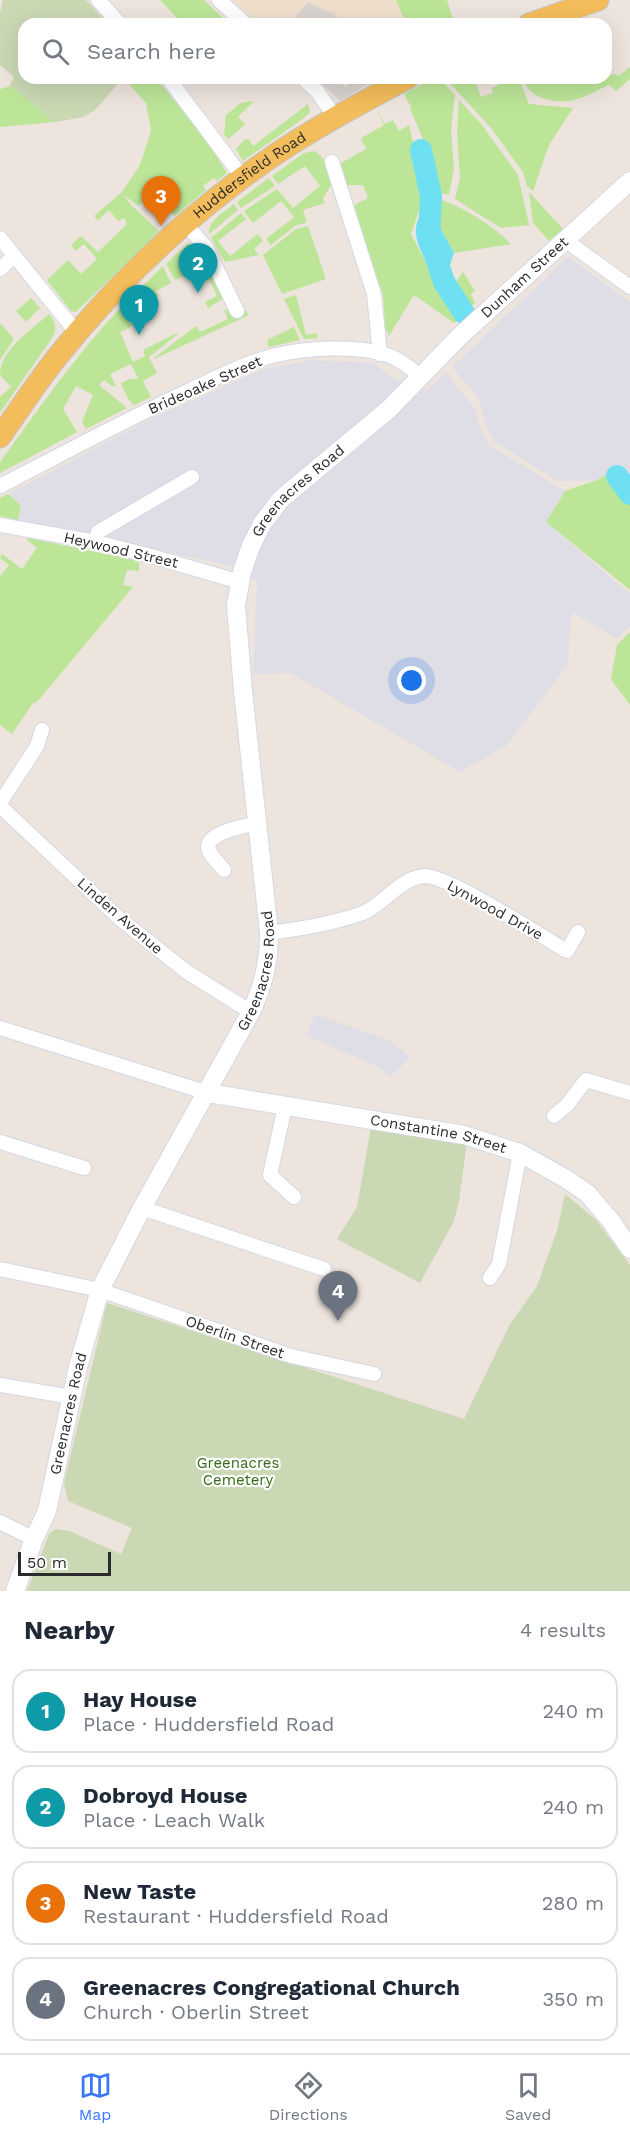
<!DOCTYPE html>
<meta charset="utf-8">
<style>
:root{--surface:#fff;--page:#f2f2f3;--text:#1f2937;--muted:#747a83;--line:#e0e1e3;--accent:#3977fe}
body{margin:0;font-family:"Work Sans",sans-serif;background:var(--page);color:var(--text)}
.scale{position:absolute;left:18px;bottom:15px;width:93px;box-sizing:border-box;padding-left:6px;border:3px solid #2b2b2b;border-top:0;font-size:16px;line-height:21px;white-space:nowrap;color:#2b2b2b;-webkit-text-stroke:4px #fff;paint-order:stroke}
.you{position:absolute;left:412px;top:681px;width:21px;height:21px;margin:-15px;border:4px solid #fff;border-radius:50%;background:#1a73e8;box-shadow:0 0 0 9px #1a73e833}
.badge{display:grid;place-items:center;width:39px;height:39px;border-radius:50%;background:var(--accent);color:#fff;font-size:20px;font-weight:700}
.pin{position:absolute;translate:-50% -50px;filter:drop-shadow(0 2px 3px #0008)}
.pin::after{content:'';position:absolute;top:32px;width:21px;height:18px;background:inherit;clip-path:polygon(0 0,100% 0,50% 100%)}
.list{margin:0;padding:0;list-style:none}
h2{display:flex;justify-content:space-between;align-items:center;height:78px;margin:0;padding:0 24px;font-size:26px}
h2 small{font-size:20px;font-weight:400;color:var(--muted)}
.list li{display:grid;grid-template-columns:39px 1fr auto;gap:18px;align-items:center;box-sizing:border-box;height:84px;margin:0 12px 12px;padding:0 12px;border:2px solid var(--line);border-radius:18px}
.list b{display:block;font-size:22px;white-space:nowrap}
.list p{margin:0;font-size:20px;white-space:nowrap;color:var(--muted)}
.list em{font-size:20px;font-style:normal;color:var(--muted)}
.icon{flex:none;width:33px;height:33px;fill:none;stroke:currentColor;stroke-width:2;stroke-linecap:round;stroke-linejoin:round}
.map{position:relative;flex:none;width:630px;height:1591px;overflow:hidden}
.search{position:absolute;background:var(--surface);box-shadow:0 6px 24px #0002;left:18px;right:18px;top:18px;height:66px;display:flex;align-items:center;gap:15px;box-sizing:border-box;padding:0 21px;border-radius:18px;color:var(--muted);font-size:22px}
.sheet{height:462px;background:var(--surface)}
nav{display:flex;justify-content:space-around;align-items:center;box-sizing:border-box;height:84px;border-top:2px solid var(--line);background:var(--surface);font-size:16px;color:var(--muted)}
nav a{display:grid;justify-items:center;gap:3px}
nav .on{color:var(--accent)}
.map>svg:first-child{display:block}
.industrial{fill:#dfdee6}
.education{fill:#efdfcc}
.green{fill:#bce598}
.cemetery{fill:#cad8b4}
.plaza{fill:#d9d4d0}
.water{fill:#6ee0f2}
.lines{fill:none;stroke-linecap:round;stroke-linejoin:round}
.river{stroke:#6ee0f2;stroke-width:22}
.street-casing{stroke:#d2d8e4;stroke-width:16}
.secondary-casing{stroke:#d2d8e4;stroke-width:20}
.primary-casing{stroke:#c4c4c4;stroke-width:23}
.street{stroke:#fff;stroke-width:14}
.secondary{stroke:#fff;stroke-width:18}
.primary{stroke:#f4bd5b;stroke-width:21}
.labels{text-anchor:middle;stroke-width:4.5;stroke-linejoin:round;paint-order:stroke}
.street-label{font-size:15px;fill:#2b2b2b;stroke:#fff}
.park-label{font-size:15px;fill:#346b18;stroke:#fff}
</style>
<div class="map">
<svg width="630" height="1591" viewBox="0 0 630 1591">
<rect width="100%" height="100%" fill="#ede4dd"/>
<!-- industrial -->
<path class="industrial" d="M568,257L630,302V483L615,470L597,480L558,481L495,442L486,426L479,399L452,367Z
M312,360L374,363L391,377L426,391L446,372L474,408L480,427L489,445L565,491L546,522L630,594V626L617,639L572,612L567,666L506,746L460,772L291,673L253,674L257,581L232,566L18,520L21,505L8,494L159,415L261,370Z
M315,1014L391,1041L410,1058L390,1077L377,1066L306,1036Z"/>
<!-- education -->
<path class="education" d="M232,0H396L406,24H260Z"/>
<!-- green -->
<path class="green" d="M160,0H204L226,21L222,24H183Z
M396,0H447L453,19L443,24H406Z
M630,67V79L616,91L609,85C597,90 583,99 569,101C550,103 529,97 522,78H583L590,81L615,74L618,76Z
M133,78H156L205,138L227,173L217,181L214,178L203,186L206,190L175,216L155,192L138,206L124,195L131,205L159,231L76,312L71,311L47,280L68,260L81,274L97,259L84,244L76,251L71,245L81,236L98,252L127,224L124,218L118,221L109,210L98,220L94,216L122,192L140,165L151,131L146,103L129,84Z
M433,78H439L455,95L451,129L454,169L449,195L436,192L430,156L410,108L411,107L404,94Z
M445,78H474L481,97L493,93L492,88L499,85L497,80L519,78L529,104L573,108L549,145L533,191L527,186L523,172L491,128Z
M11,86L55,122L0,127V89Z
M459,100L482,125L518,175L529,225L501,228L455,199L460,178L457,132Z
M254,101L238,117L245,124L244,126L228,139L224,134L226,115L241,103Z
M308,104L310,112L304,118L243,161L236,149L244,140L248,139L253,146Z
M377,109L385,124L393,120L399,131L409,125L425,193L411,234L434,278L462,317L454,323L414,295L389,336L385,327L383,294L352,211L356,204L368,198L363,185H347L341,163L366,149L361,138L384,125Z
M315,151L323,158L331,185L323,198L325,203L303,210L307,222L295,226L271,245L266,239L294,217L281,201L253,223L244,211L277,189L293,208L320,186L305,166L278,184L272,176L304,153Z
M269,178L275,186L241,208L237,202Z
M529,192L563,229L549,241L533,223Z
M437,198C464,208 490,223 511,244L454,253L432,213Z
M234,204L238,210L209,234C208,221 225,211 234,204Z
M241,213L246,219L218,241L230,256L258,234L263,241L254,249L259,255L225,262L211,238Z
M308,226L326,279L282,294L263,255L296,229Z
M188,243L201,250L224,298L208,308L205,302L217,296L208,277L196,282L192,273L175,280L166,264Z
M163,266L171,283L156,291L159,296L149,301L150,304L147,307L151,317L137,324L126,303Z
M463,272L475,291L471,294L475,303L464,310L451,288Z
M296,295L306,335L317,333V338L304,339L284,299Z
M31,298L40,308L26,322L16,311Z
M122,306L132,326L120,332L133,362L145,356L143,350L177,333L178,334L149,357L157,373L143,381L151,397L134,405L128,399L121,383L132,378L133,380L138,378L131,364L110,374L116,386H112L104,380L99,385L127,408L86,429L82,422L93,395L76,386L63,409L77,432L0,473V462C40,407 76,355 122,306Z
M228,309L234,316L246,310L249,315L154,359V358L196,326L200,332L228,319L224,310Z
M49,314C56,322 57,328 52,338L0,413V397L11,387L0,375C0,350 31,330 49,314Z
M0,323L14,339L0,360Z
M294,327L300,340L269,347L267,340Z
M615,469L630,485V590L546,522L565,491L597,480Z
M8,494L21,505L18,520L0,516V498Z
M28,538L139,561V571L127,570L123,585L133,587L37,702L33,703L12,734L0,725V576L9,565L0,558L2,554L22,569L37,548L27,540Z
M630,632V705L611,679L617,645Z"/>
<!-- cemetery -->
<path class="cemetery" d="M3,0H86L108,24H24V78H123L95,110L84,117L55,122L10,85L14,77L0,65V13Z
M371,1127L467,1141L459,1201L454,1221L420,1283L337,1239L357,1207Z
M565,1194L595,1219L630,1265V1591H27L49,1534L55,1529L69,1531L121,1554L132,1528L68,1501L64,1483L107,1303L464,1419L510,1324L537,1286L557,1231Z"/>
<!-- plaza -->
<path class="plaza" d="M308,2L331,13L332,12L337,18L338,24H289Z
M315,78H335L346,87L348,84L342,78H378L340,101Z"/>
<!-- water -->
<path class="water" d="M427,196L437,198L432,213L454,253L444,282C430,270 411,242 417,223C420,214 424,205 427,196Z"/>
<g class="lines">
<!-- river -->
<path class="river" d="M421,150L431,196L429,237L444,282L464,313
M617,476L630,494"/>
<!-- street casing -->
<g class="street-casing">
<path id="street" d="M98,0L120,24
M219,0L245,24
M168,78L243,178
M303,78L317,91L335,117
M332,162L374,294L380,354
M186,224L207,249L237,311
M0,238L77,333
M565,240L630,287
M0,269L14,256
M0,486C64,453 127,419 192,389C218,377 245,363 272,356C304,348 358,344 390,356C401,360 411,369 420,376
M0,525L96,542L151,556L240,582
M96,542L98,532L192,477
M0,803L37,746L42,730
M0,806L120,919L187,972L251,1012
M224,870C219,864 212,857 209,851C202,832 247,826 258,823
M269,933C301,929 332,924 363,913C384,904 401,877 425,876C449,876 541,936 567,951L578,932
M0,1028L208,1093
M285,1106L270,1175L294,1197
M554,1116L567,1105L586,1080L630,1093
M0,1142L84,1168
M142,1208L324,1269
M0,1269L100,1290L291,1356L374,1374
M490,1278L499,1264L520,1153
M0,1385L72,1397
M0,1522L34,1539"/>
</g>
<!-- secondary casing -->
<g class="secondary-casing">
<g id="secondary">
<path id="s1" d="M208,1093L464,1135L520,1153L568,1180L588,1194L611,1221L630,1249"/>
<path id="s2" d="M15,1591L34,1539L47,1511L78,1367L100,1290L142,1208L251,1012C263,986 269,963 269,933L243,691L236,605L242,572L251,546L262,524L281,499L389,409L459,337L630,181"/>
</g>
</g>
<!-- primary casing -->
<g class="primary-casing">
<g id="primary">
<path d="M529,24L598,0"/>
<path id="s3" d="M0,437C19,410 37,382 58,356C121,277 201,203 285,148C325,122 366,100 408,78"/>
</g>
</g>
<!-- street -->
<use href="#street" class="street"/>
<!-- secondary -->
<use href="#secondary" class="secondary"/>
<!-- primary -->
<use href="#primary" class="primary"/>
</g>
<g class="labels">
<!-- street labels -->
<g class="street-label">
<text dy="5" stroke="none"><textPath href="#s3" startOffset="364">Huddersfield Road</textPath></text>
<text dy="5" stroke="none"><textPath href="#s2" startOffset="1488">Dunham Street</textPath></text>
<text transform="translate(205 385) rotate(-24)" y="5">Brideoake Street</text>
<text dy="5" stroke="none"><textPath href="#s2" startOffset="1176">Greenacres Road</textPath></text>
<text transform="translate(121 550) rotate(13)" y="5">Heywood Street</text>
<text transform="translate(495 910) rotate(29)" y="5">Lynwood Drive</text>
<text transform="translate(120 916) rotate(41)" y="5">Linden Avenue</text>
<text dy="5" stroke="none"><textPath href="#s2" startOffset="672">Greenacres Road</textPath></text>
<text dy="5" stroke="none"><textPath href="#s1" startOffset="234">Constantine Street</textPath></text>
<text transform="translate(235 1337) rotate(19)" y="5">Oberlin Street</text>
<text dy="5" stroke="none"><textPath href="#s2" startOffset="186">Greenacres Road</textPath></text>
</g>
<!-- park labels -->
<g class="park-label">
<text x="238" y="1468">Greenacres<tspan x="238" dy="17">Cemetery</tspan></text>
</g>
</g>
</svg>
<div class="scale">50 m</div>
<div class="you"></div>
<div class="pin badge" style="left:139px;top:335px;background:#0f9aa8">1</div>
<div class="pin badge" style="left:198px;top:293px;background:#0f9aa8">2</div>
<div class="pin badge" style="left:161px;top:226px;background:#e8710a">3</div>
<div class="pin badge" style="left:338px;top:1321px;background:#6b7280">4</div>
<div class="search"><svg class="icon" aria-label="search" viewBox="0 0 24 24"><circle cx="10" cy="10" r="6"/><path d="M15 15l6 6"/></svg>Search here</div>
</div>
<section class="sheet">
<h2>Nearby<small>4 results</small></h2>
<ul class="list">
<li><span class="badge" style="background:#0f9aa8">1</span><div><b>Hay House</b><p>Place · Huddersfield Road</p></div><em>240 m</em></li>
<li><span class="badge" style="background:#0f9aa8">2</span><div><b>Dobroyd House</b><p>Place · Leach Walk</p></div><em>240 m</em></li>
<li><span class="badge" style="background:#e8710a">3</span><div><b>New Taste</b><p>Restaurant · Huddersfield Road</p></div><em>280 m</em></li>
<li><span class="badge" style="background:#6b7280">4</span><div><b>Greenacres Congregational Church</b><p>Church · Oberlin Street</p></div><em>350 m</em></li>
</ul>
</section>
<nav>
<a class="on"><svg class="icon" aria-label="map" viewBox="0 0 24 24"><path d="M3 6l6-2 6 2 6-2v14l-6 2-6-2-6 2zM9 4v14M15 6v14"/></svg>Map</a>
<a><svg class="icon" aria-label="directions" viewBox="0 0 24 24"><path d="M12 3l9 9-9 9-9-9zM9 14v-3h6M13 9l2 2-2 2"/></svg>Directions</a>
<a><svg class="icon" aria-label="saved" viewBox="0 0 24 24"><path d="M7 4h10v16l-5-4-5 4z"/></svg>Saved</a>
</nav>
